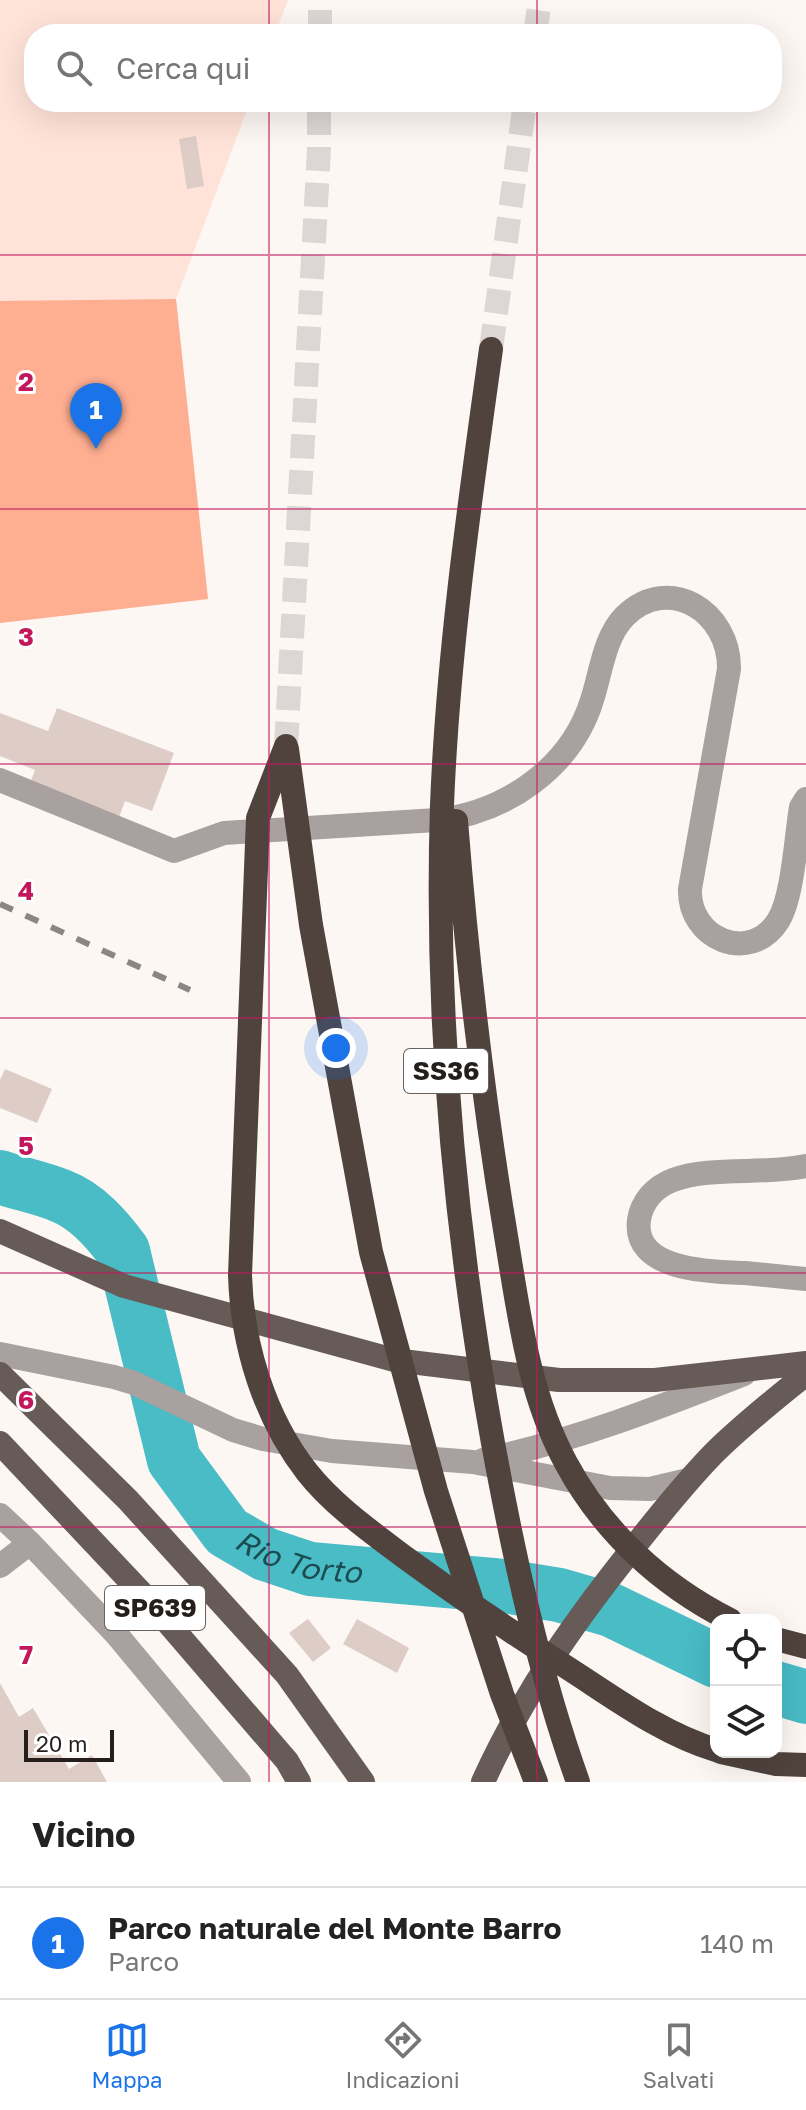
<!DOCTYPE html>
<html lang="it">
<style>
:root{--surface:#fff;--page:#f6f6f6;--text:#222;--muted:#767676;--line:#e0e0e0;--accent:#1a73e8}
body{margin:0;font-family:"Golos Text",sans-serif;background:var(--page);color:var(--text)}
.controls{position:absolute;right:24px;bottom:24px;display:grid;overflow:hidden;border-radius:16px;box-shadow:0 8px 32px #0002}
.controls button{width:72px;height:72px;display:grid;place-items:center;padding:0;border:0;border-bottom:2px solid var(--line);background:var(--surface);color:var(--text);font:40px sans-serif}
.scale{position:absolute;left:24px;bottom:20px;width:90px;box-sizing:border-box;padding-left:8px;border:4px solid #241e1c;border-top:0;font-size:22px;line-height:28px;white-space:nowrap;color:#241e1c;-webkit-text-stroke:6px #fff;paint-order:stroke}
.you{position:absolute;left:336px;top:1048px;width:28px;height:28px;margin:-20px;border:6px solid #fff;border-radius:50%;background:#1a73e8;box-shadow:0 0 0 12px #1a73e833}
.badge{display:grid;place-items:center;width:52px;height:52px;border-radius:50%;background:var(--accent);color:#fff;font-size:26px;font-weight:700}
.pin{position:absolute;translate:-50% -66px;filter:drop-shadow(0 2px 4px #0008)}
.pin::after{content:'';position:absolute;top:42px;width:28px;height:24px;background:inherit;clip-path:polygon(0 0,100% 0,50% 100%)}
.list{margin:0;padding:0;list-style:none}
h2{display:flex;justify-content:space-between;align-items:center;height:104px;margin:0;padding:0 32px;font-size:34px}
h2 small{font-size:26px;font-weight:400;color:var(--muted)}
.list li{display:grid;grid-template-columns:52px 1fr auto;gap:24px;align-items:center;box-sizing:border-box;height:112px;padding:0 32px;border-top:2px solid var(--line)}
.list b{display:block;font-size:30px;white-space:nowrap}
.list p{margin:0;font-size:26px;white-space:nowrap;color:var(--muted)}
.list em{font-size:26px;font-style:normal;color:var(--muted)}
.icon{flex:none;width:44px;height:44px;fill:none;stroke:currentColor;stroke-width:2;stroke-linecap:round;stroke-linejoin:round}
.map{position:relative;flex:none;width:806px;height:1782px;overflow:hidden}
.search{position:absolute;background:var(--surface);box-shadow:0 8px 32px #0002;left:24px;right:24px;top:24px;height:88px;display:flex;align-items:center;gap:20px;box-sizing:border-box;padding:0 28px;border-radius:32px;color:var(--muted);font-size:30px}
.sheet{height:216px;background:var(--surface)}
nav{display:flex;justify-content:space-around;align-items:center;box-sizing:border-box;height:112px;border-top:2px solid var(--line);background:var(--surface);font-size:22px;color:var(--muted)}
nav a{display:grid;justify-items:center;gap:4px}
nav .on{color:var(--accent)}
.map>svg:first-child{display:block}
.green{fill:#ffe3d9}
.forest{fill:#feae91}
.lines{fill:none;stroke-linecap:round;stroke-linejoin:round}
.river{stroke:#49bcc6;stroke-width:54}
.building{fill:#decdc7}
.highway-tunnel{stroke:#dcd6d4;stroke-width:24;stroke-dasharray:24 12;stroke-linecap:butt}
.minor{stroke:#a9a19f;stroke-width:24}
.major{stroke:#675b57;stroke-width:24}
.highway{stroke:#50433e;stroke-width:24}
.rail{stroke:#8b8583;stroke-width:6;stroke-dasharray:14 14;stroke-linecap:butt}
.highway-bridge{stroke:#50433e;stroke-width:24}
.grid{fill:none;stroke:#c2185b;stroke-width:2;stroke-opacity:0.55}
.labels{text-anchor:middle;stroke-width:6;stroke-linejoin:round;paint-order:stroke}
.shield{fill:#fff;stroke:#666260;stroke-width:2}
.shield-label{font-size:26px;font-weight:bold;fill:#241e1c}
.water-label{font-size:30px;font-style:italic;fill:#1b4d52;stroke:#fff}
.grid-label{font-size:26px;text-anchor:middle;font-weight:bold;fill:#c2185b;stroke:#fff;stroke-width:6;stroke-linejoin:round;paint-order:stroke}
</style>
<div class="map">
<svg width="806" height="1782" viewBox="0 0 806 1782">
<rect width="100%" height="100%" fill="#fdf7f4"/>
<!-- green -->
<path class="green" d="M0,0H288L275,34H34V102H250L176,299L208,599L0,623Z"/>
<!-- forest -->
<path class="forest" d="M176,299L208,599L0,623V301Z"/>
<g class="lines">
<!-- river -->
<g class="river">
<path id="s1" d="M0,1177C20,1184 42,1188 61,1196C87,1206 107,1229 123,1251L174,1460L227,1532L265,1554L310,1569L504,1586L559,1595L611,1610L716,1661"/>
<path d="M776,1688L806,1697"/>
</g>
</g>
<!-- building -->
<path class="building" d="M326,25L328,34H272V32Z
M196,136L204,186L187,189L179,139Z
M57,708L174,753L152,811L125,801L117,823L28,789L35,770L0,756V713L48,731Z
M5,1069L52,1089L37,1123L0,1108V1080Z
M308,1619L331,1648L313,1662L289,1633Z
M357,1619L409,1648L397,1673L343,1644Z
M0,1683L19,1717L33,1708L69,1769L92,1755L107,1782H0Z"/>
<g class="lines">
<!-- highway-tunnel -->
<path class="highway-tunnel" d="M320,34V0
M535,34L540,0
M491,349L525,102
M286,746L319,150V102"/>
<!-- minor -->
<path class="minor" d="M0,780L174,851L224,833L437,820C505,813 571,768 592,700C601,673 604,637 625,616C669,573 730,612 729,669L690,889C688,939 750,965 778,921C793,898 796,836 801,807L806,799
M806,1166C765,1175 710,1166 673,1180C655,1187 642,1201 639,1220C632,1271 712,1272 745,1273C765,1275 786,1277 806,1279
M0,1354L114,1377L134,1383L233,1430L263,1439L332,1451L473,1462L610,1488L650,1489L688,1480
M483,1460C573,1441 658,1408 744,1374
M0,1515L30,1543L117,1635L239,1782
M0,1566L30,1543"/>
<!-- major -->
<path class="major" d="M0,1231L124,1286L394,1360L559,1380H655L806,1363
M0,1374L128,1500L287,1675L363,1782
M0,1443L150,1602L287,1761L299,1782
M483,1782C523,1693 581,1612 642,1537C665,1508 688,1480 713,1454C742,1425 774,1400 806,1374"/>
<!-- highway -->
<path class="highway" d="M776,1639L806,1647
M721,1752L776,1764L806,1765"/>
<!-- rail -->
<path class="rail" d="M0,904L190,990"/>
<!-- highway-bridge -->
<path class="highway-bridge" d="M491,349C470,500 448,652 442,805C435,1020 455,1233 493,1443C514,1557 539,1673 578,1782
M286,746L258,818L240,1275C242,1344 264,1417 307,1472C333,1505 370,1531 403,1556C455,1594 508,1630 563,1665C612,1696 660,1733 716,1750
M287,749L311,925L371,1252L436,1491L502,1694L536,1782
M456,821C467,960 483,1098 506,1236C519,1314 528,1393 566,1463C603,1532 661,1585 730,1620"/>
</g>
<!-- grid -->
<path class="grid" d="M269,0V34M537,0V34M269,102V1782M537,102V1782M0,255H806M0,509H806M0,764H806M0,1018H806M0,1273H806M0,1527H806"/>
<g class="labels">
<!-- shield labels -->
<g class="shield">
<rect x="404" y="1049" width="84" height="44" rx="6"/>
<rect x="105" y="1586" width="100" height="44" rx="6"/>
</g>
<g class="shield-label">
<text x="446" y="1080">SS36</text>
<text x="155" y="1617">SP639</text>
</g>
<!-- water labels -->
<g class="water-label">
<text dy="10" stroke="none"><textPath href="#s1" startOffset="530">Rio Torto</textPath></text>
</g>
</g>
<g class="grid-label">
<text x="26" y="391">2</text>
<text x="26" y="646">3</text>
<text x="26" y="900">4</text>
<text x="26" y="1155">5</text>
<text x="26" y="1409">6</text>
<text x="26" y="1664">7</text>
</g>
</svg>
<div class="controls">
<button><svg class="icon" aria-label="locate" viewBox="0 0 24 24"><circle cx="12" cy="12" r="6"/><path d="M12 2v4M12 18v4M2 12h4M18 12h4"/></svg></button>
<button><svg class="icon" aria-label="layers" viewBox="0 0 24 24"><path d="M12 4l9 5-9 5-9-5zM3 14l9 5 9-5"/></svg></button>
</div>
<div class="scale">20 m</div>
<div class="you"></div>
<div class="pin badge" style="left:96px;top:449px">1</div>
<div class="search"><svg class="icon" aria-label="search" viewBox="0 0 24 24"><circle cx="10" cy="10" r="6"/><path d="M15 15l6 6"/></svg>Cerca qui</div>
</div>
<section class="sheet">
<h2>Vicino<small></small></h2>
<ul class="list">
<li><span class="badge">1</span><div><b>Parco naturale del Monte Barro</b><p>Parco</p></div><em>140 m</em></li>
</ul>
</section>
<nav>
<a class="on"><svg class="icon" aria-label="map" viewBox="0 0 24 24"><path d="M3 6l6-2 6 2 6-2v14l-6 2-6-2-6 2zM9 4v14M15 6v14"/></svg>Mappa</a>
<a><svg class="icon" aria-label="directions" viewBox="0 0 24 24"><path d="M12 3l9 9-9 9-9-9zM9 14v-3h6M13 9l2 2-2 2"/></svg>Indicazioni</a>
<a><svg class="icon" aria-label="saved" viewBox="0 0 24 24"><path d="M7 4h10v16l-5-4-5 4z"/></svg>Salvati</a>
</nav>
